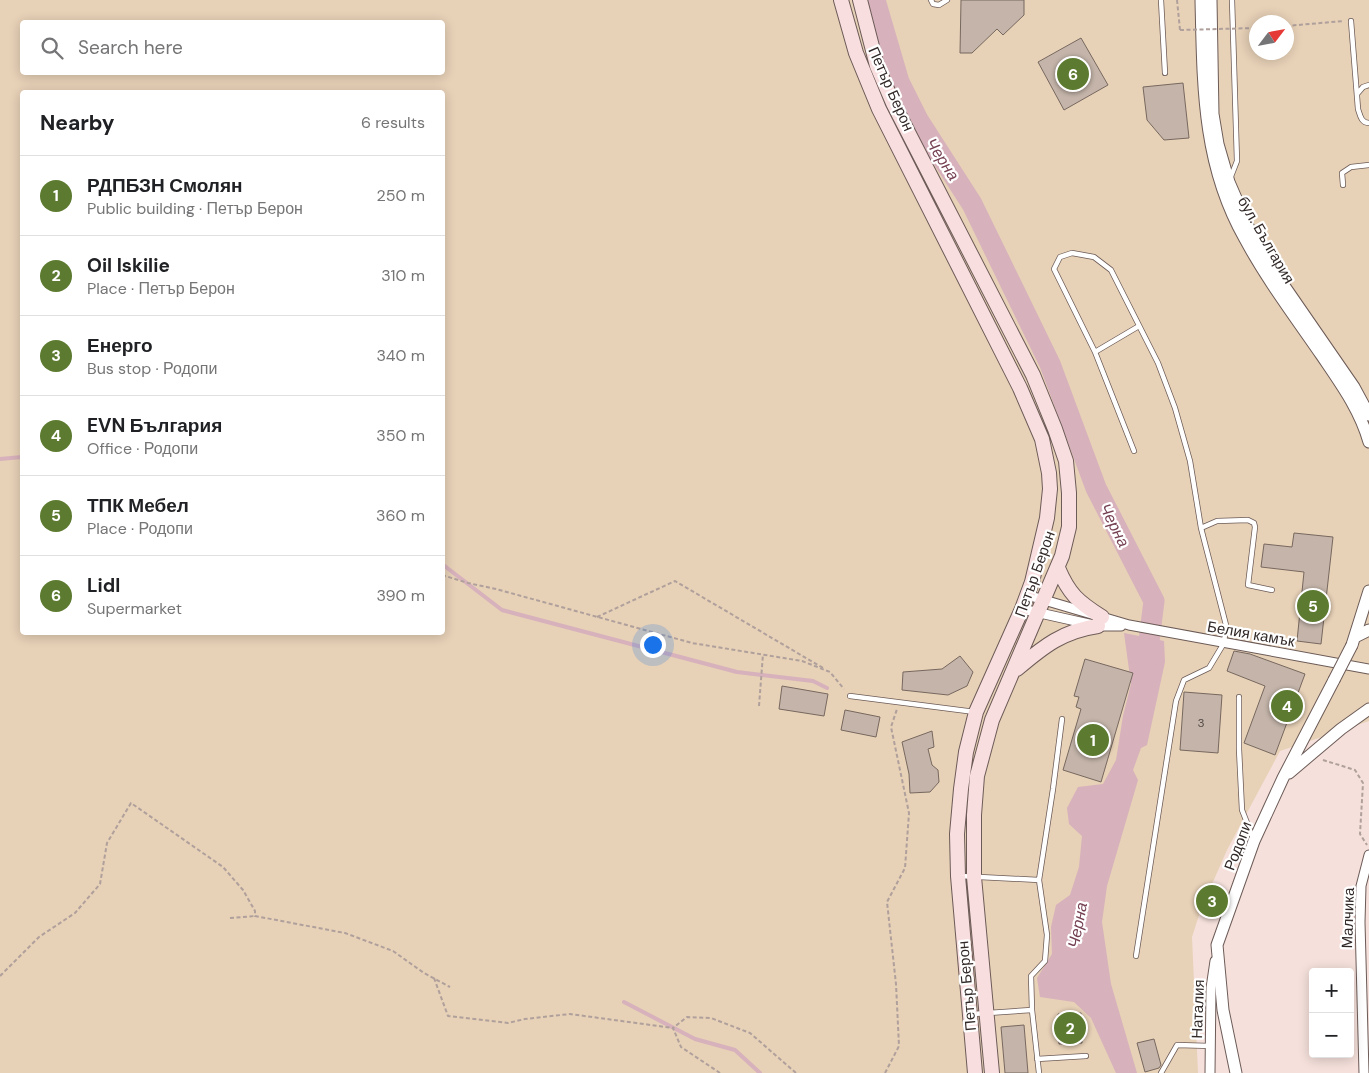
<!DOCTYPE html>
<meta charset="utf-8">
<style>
:root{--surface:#fff;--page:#f6f6f6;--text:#202124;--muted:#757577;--line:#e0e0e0;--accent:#5d7b30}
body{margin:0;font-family:"DM Sans",sans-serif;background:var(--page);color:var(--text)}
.controls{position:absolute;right:15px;bottom:15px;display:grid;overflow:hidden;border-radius:5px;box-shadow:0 2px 12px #0003}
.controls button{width:45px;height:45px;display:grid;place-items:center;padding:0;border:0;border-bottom:1px solid var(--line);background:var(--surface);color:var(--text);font:25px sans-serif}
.compass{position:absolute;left:1249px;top:15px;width:45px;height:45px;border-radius:50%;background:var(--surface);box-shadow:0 2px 12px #0003;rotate:58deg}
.you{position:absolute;left:652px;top:644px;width:18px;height:18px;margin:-12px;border:4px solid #fff;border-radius:50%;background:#1a73e8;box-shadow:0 0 0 8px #1a73e833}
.badge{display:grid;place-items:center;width:32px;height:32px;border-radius:50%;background:var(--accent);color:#fff;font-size:16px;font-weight:700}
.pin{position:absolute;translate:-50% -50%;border:2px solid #fff;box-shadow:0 1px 5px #0006}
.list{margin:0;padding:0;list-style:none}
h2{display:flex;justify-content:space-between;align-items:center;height:65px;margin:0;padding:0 20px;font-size:21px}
h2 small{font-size:16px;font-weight:400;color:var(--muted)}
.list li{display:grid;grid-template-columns:32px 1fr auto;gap:15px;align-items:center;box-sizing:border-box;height:80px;padding:0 20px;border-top:1px solid var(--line)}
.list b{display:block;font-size:19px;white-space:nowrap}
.list p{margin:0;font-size:16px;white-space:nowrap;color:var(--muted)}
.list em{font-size:16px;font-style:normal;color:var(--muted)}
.icon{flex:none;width:28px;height:28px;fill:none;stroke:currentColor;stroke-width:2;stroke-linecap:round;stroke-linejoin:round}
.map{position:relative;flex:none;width:1369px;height:1073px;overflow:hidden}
.search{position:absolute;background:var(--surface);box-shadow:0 2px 12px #0003;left:20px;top:20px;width:425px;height:55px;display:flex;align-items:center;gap:12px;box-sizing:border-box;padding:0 18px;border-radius:5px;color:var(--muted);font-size:19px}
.panel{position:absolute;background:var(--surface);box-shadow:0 2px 12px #0003;left:20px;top:90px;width:425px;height:545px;border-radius:5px}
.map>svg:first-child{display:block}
.green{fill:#e7d1b7;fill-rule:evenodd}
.water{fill:#d7b1bb}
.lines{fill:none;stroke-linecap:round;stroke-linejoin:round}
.stream{stroke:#d7b1bb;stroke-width:4}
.river{stroke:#d7b1bb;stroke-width:21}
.building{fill:#c4b4a9;stroke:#77685f}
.service-casing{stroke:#6c5b57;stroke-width:6}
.minor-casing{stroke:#6c5b57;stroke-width:11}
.tertiary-casing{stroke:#6c5b57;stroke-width:13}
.secondary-casing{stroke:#6c5b57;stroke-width:16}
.path{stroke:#b0a09c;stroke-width:2;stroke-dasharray:4 2.5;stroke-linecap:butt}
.service{stroke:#fff;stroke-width:4.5}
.minor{stroke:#fff;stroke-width:9}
.tertiary{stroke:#fff;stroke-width:11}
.secondary{stroke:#f9dedf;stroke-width:14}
.tertiary-bridge-casing{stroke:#6c5b57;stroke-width:13;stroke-linecap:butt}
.path-bridge{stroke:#b0a09c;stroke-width:2;stroke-dasharray:4 2.5;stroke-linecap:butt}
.tertiary-bridge{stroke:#fff;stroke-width:11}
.labels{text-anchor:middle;stroke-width:4.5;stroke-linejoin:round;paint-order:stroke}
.number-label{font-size:12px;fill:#564c48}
.street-label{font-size:15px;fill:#312927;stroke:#fff}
.water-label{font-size:16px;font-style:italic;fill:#754052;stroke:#fff}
</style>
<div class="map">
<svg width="1369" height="1073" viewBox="0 0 1369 1073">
<rect width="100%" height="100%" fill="#f5e0db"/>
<!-- green -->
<path class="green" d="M0,0H1369V721L1280,751L1227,850L1201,909L1192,937L1198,1073H0ZM22,22H442V72H22ZM1256,22H1286V52H1256ZM22,92H442V632H22Z"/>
<!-- water -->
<path class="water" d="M1124,633L1164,641L1165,662L1147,745L1141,748L1133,770L1138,780L1107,886L1102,922L1111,984L1137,1073H1116L1091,1018L1074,1002L1040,997L1037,978L1052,954L1051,927L1056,905L1070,895L1079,867L1082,836L1069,824L1067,808L1078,787L1103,784L1116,760L1123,716L1131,684Z"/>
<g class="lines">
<!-- stream -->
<path class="stream" d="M0,459L22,457
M442,564L502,610L737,672L813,681L827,688
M624,1002L695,1039L735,1050L760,1073"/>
<!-- river -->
<path class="river" d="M875,0L899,82L918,120L972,204L1050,364L1096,488L1154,601L1146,665"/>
</g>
<!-- building -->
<path class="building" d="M961,0H1024V15L1003,35L997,29L972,53H960Z
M1081,38L1108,85L1064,110L1038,62Z
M1183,83L1189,138L1164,140L1147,120L1143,87Z
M1294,533L1333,537L1321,644L1297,641L1304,572L1261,567L1264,544L1292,547Z
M1234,651L1250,654L1305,674L1275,755L1244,743L1265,686L1227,671Z
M960,656L973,672L967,686L948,695L902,690L903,672L942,669Z
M1085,659L1133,673L1101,782L1063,770L1081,709L1076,707L1079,697L1074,696Z
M782,686L828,694L824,716L779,709Z
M1184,692L1222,695L1218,753L1180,750Z
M845,710L880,717L876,737L841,730Z
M932,731L934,747L928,749L932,765L938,770L939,782L930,792L910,793L909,774L902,742Z
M1081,1013L1082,1043L1059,1044L1058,1014Z
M1024,1025L1028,1073H1005L1001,1027Z
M1154,1039L1161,1065L1159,1068L1145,1072L1137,1043Z"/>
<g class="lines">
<!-- service casing -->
<g class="service-casing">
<path id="service" d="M931,0L933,4L939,5L947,0
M1161,0L1165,73
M1351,21L1358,109C1360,115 1361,123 1369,123
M1357,94L1363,87L1369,85
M1230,179L1237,161L1232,0
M1343,185L1342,173L1351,167L1369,165
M1095,352L1139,326
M1134,451L1095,352L1054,269L1060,257L1072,253L1094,257L1111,270L1158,363L1175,408L1190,461L1201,528L1226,625L1224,643L1209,668L1184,680L1176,701L1136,956
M1201,528L1217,521L1248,520L1254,523L1255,527L1248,585L1272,590
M850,696L975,712
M1239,697V749L1242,810L1253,838
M960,876L1039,880
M973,1014L1032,1010
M1037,1059L1086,1056
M1039,1073L1032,1010L1031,976L1045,961L1047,935L1039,880L1053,789L1062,719
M1161,1073L1177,1045L1211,1046"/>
</g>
<!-- minor casing -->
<g class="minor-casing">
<path id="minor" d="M1027,595L1129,625L1369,669
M1022,609L1098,626H1121
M1210,1073L1211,988L1215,961
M1364,1073L1360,922L1361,886L1369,855"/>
</g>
<!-- tertiary casing -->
<g class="tertiary-casing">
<path id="tertiary" d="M1201,0C1203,84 1202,164 1245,239C1267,280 1296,318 1322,356C1341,384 1360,410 1369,442
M1211,0L1213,114L1218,144L1229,182L1251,233L1276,274L1354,387L1369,415
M1357,636L1369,630
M1352,645L1369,591
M1289,773L1341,729L1369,709
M1236,1073L1223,1010L1217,945L1254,841L1283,778L1334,680"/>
</g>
<!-- secondary casing -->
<g class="secondary-casing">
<path id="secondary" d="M841,0L856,53L879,109L1020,388L1042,439L1049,473L1050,489L1047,518L1032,582L1022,609L976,712L966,752L961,789L957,834L958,876L975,1073
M860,0L877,66L893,103L1033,375L1055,429L1066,461L1069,493V527L1062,556L992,720L977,776L974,815V877L992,1073
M1058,568C1069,594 1078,602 1102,617
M1017,669C1044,646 1063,631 1098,626"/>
</g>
<!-- path -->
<path class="path" d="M1177,0L1180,30
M1286,26L1344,21
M442,575L468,583L496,589L692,643L802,661L830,672L844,689
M597,617L675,581L823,668
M759,706L763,654
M1323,760L1355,770L1363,783L1360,834L1367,845
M230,918L255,916
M0,976L39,937L75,913L100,884L107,843L131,803L223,867L243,890L255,911V916L345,933L393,951L424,973L450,987
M434,978L448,1016L508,1023L525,1019L570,1014L673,1028
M720,1073L681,1047L673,1028L687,1017L711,1018L750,1033L796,1073
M885,1073L899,1046L896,984L887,902L905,868L909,813L891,727L897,709"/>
<!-- service -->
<use href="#service" class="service"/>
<!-- minor -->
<use href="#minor" class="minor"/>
<!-- tertiary -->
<use href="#tertiary" class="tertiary"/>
<!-- secondary -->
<use href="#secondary" class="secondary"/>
<!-- tertiary-bridge casing -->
<g class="tertiary-bridge-casing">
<path id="tertiary-bridge" d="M1334,680L1352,645"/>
</g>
<!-- path-bridge -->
<path class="path-bridge" d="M1180,30L1256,28"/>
<!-- tertiary-bridge -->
<use href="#tertiary-bridge" class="tertiary-bridge"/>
</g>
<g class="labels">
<!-- number labels -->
<g class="number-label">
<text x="1201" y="727">3</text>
</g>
<!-- street labels -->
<g class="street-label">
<text transform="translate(891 89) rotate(66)" y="5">Петър Берон</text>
<text transform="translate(1266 240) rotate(60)" y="5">бул. България</text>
<text transform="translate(1035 574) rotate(-70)" y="5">Петър Берон</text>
<text transform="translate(1251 634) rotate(10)" y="5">Белия камък</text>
<text transform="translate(1238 846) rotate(-69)" y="5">Родопи</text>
<text transform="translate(1348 918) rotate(-88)" y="5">Малчика</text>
<text transform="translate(967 986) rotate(-95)" y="5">Петър Берон</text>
<text transform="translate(1198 1009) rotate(-88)" y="5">Наталия</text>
</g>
<!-- water labels -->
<g class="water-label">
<text transform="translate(943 159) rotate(57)" y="6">Черна</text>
<text transform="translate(1115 525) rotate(63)" y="6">Черна</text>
<text transform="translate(1077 925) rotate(-79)" y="6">Черна</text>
</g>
</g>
</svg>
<div class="controls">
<button>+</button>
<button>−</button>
</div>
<svg class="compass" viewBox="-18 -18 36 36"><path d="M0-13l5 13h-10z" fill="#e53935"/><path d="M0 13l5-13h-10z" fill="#757577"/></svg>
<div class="you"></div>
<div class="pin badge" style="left:1093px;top:740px">1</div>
<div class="pin badge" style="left:1070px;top:1028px">2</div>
<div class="pin badge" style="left:1212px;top:901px">3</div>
<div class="pin badge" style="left:1287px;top:706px">4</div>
<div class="pin badge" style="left:1313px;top:606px">5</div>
<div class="pin badge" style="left:1073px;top:74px">6</div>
<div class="search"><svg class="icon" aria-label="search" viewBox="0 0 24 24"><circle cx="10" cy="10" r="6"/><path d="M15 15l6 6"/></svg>Search here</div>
<section class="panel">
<h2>Nearby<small>6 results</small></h2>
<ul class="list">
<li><span class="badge">1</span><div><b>РДПБЗН Смолян</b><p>Public building · Петър Берон</p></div><em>250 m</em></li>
<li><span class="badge">2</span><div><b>Oil Iskilie</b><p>Place · Петър Берон</p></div><em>310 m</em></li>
<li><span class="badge">3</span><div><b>Енерго</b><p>Bus stop · Родопи</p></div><em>340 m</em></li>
<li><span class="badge">4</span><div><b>EVN България</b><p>Office · Родопи</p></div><em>350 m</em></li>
<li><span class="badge">5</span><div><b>ТПК Мебел</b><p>Place · Родопи</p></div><em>360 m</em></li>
<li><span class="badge">6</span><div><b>Lidl</b><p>Supermarket</p></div><em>390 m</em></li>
</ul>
</section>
</div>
